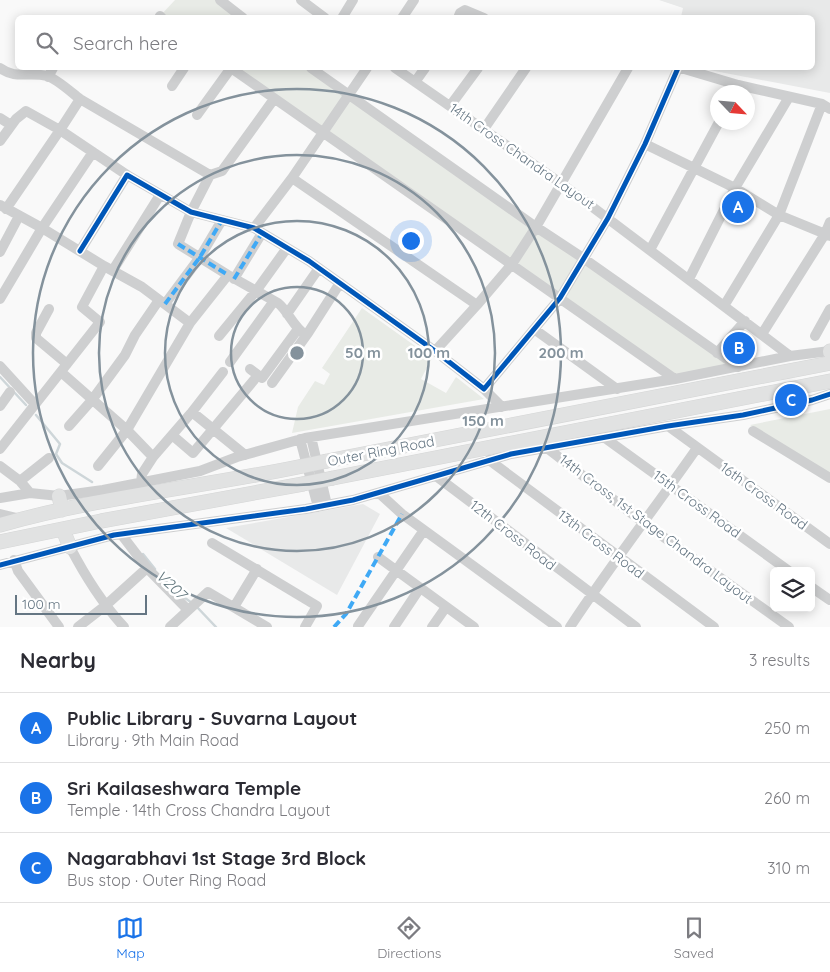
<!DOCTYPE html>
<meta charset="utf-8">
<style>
:root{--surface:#fff;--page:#f2f2f3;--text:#2b2b33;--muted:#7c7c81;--line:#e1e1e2;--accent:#1a73e8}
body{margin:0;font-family:Quicksand,sans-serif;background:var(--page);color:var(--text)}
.controls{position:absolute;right:15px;bottom:15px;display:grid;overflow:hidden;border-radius:8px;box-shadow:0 2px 12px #0003}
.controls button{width:45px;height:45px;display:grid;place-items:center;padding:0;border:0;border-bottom:1px solid var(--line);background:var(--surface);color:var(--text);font:25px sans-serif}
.compass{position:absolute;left:710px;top:85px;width:45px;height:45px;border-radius:50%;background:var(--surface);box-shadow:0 2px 12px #0003;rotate:116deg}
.scale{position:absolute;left:15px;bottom:12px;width:132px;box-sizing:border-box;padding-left:5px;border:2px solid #657683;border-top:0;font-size:14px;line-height:18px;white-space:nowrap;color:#657683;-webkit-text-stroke:4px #fff;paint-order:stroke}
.you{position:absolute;left:410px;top:240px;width:18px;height:18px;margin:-12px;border:4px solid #fff;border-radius:50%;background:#1a73e8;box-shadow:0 0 0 8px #1a73e833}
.badge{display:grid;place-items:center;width:32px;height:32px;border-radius:50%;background:var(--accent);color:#fff;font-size:16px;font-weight:700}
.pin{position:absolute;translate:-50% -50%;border:2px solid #fff;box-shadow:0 1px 5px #0006}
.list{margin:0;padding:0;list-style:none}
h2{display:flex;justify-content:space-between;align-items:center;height:65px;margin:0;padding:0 20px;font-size:21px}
h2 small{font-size:16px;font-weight:400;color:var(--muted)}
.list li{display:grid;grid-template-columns:32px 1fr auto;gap:15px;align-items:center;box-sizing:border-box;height:70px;padding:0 20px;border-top:1px solid var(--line)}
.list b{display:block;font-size:19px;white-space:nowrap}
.list p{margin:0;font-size:16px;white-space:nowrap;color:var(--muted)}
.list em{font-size:16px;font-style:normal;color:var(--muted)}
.icon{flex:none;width:28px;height:28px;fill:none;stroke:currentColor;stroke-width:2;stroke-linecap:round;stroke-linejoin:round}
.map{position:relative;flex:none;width:830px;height:627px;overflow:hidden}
.search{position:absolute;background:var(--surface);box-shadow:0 2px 12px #0003;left:15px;right:15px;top:15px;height:55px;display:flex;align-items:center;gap:12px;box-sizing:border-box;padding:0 18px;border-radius:8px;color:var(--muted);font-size:19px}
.sheet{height:275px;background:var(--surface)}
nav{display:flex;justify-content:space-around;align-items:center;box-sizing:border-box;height:70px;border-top:1px solid var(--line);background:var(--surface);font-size:14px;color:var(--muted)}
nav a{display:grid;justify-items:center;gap:2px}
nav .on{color:var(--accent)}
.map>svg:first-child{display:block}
.built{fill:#e8e9e9}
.green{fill:#e8ebe6}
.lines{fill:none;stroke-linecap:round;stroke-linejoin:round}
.stream{stroke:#ced6d9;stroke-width:2.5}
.highway-casing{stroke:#d5d6d6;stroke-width:15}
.minor{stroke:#cecfd0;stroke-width:10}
.highway{stroke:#e1e2e2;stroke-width:14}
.highway-bridge-casing{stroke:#d5d6d6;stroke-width:15;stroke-linecap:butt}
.highway-bridge{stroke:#e1e2e2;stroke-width:14}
.quiet{stroke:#3fa9f5;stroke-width:4;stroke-dasharray:8 4;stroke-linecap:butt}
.cycleway-casing{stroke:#fff;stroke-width:8}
.cycleway{stroke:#0057b8;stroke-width:5}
.ring{fill:none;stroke:#84929c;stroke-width:2.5}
.labels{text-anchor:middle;stroke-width:5;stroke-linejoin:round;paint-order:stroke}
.street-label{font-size:14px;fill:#657683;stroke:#fff}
.water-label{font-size:15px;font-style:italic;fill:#60757c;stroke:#fff}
.centre{fill:#84929c;stroke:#fff;stroke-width:2.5}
.ring-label{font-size:15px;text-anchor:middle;font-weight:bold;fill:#84929c;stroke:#fff;stroke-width:5;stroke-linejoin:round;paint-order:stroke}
</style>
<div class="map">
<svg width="830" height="627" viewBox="0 0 830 627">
<rect width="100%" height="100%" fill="#f9f9f9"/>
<!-- built -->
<path class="built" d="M659,0H830V93L699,68H812V18L681,17L683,8Z
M363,504L380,514L337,595L226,528Z"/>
<!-- green -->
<path class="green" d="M175,0H220L243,17L162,18L160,16Z
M231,68H311L738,367L675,379Z
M362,308L432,358L421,379L446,393L456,377L484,399L292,433L298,407L315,381L324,385L330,374L322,368Z
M830,409V475L750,425Z"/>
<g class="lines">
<!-- stream -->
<path class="stream" d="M0,377L26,405
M36,415L60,444L56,454L62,463L92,482
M143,554L155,569
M178,593L192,603
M196,606L216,627"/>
<!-- highway casing -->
<g class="highway-casing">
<path id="highway" d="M830,351V352
M327,461L830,363
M333,478L830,381
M59,496L62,510
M0,525C99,497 202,487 303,466
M63,530L70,547
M0,542L101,521L303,484"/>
</g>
<!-- minor -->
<path class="minor" d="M220,0L243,18
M301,0L325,18
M159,18L160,16L162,18
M342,18L353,0
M402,18L414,0
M458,18L460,13L465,10L484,18
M0,68C16,80 29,71 47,76C57,79 72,93 80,99L60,130L127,175
M231,68L675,379
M311,68L536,227L583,258L738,367
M395,68L562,184L790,356
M681,68L738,85L822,104L830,109
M48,77L53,68
M415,82L425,68
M172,86L184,68
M80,99L210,175L222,171L274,99
M450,106L478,68
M197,115L231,68
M0,118L11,125
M484,129L526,68
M0,141L16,119L26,111L60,130L6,209
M645,144L735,188L779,215L830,236
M210,175L191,212L178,244L228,275L278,303C289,312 293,327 306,335
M292,178L477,305
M0,205L42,228L104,266L82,307L100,322L0,449
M254,228L292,178L367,68
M650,250L719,122
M80,251L127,175L191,212L254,228L309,261L435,351L484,389L560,298L608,218L645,144L678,68
M0,252L19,216
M104,266L142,287L190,323
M113,270L160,195
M234,279L262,233
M689,279L735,188L789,97
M0,299L42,228L93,152
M165,304L200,257L222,220
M724,306L779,215L822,104
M49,309L36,333V338L67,364
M287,314L319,268
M534,329L617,389
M762,334L825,234L830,222
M219,336L256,291L287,248
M815,336L830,309
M435,351L477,305L512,264L536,227L628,68
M717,353L745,321
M230,362L274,301
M0,366L31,400
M250,369L262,378L298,329
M61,372L127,430L190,323L228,275
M272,383L308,333L340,283
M484,389L502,407
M0,406L10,392
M192,412L245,455
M69,426L92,400L125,355L135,335L159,300
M668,426L830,544
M753,431L830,478
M172,435L193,453L254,380
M311,437L327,505
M605,438L789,571
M300,439L318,507
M547,448L644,523L789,627
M489,460L714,627
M0,466L20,481L30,493
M98,466L127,430L153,457L192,412L223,372
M436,476L636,627
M20,481L49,458
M141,482L142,474L153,457
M379,493L402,514L557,627
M0,498L30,493L59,496L103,490L200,471L237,457L305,438L675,379L790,356L830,351
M0,514L21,519
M121,534L147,568L188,610
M212,543L317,606L305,627
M70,547C85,576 102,603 124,627
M378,557L474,627
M14,560L18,571L59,627
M0,565L114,535L306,509L353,500L511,454L668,426L743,415L812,400L830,394
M811,587L830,600
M234,607L257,569
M358,626L424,530
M78,627L105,606L147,568
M170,627L208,592L267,627
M394,627L420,588
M432,627L446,607
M570,627C610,566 655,508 697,448"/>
<!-- highway -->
<use href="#highway" class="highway"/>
<!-- highway-bridge casing -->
<g class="highway-bridge-casing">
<path id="highway-bridge" d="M303,466L327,461
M303,484L333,478"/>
</g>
<!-- highway-bridge -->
<use href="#highway-bridge" class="highway-bridge"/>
<!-- quiet -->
<path class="quiet" d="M178,244L228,275
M234,279L262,233
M165,304L200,257L222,220
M334,627L346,614L402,514"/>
<!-- cycleway casing -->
<g class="cycleway-casing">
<path id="cycleway" d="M80,251L127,175L191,212L254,228L309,261L435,351L484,389L560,298L608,218L645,144L678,68
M0,565L114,535L306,509L353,500L511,454L668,426L743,415L812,400L830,394"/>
</g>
<!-- cycleway -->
<use href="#cycleway" class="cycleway"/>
</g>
<!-- distance rings -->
<g class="ring">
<circle cx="297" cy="353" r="66"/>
<circle cx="297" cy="353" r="132"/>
<circle cx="297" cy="353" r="198"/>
<circle cx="297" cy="353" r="264"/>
</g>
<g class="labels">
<!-- street labels -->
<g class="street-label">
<text transform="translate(522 156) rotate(35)" y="5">14th Cross Chandra Layout</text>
<text transform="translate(381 451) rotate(-11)" y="5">Outer Ring Road</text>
<text transform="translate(764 496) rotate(36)" y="5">16th Cross Road</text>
<text transform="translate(697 504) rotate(36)" y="5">15th Cross Road</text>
<text transform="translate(656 529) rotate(37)" y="5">14th Cross, 1st Stage Chandra Layout</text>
<text transform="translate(513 535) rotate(38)" y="5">12th Cross Road</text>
<text transform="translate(601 544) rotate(37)" y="5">13th Cross Road</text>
</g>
<!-- water labels -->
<g class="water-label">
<text transform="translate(171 585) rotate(43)" y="5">V207</text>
</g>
</g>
<circle cx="297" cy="353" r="8" class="centre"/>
<g class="ring-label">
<text x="363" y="358">50 m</text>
<text x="429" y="358">100 m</text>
<text x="561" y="358">200 m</text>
<text x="483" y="426">150 m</text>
</g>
</svg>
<div class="controls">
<button><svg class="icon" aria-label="layers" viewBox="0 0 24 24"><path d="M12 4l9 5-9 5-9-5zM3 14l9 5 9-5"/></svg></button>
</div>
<svg class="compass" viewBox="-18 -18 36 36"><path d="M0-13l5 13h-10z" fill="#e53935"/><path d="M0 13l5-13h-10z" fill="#7c7c81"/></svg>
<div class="scale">100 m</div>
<div class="you"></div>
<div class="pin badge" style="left:738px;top:207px">A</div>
<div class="pin badge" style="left:739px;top:348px">B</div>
<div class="pin badge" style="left:791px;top:400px">C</div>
<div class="search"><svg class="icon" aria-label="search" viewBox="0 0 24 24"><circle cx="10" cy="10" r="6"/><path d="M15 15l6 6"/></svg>Search here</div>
</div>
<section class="sheet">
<h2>Nearby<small>3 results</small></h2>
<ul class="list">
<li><span class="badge">A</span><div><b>Public Library - Suvarna Layout</b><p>Library · 9th Main Road</p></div><em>250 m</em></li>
<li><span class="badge">B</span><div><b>Sri Kailaseshwara Temple</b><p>Temple · 14th Cross Chandra Layout</p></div><em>260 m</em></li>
<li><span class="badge">C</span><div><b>Nagarabhavi 1st Stage 3rd Block</b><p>Bus stop · Outer Ring Road</p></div><em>310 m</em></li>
</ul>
</section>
<nav>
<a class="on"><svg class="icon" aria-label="map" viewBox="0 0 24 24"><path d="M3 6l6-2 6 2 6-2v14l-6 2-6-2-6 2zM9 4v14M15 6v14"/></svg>Map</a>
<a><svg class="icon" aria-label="directions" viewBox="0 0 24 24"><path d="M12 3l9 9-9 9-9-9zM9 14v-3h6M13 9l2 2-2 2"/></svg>Directions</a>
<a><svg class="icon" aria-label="saved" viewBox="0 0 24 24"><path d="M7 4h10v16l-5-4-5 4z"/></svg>Saved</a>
</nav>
